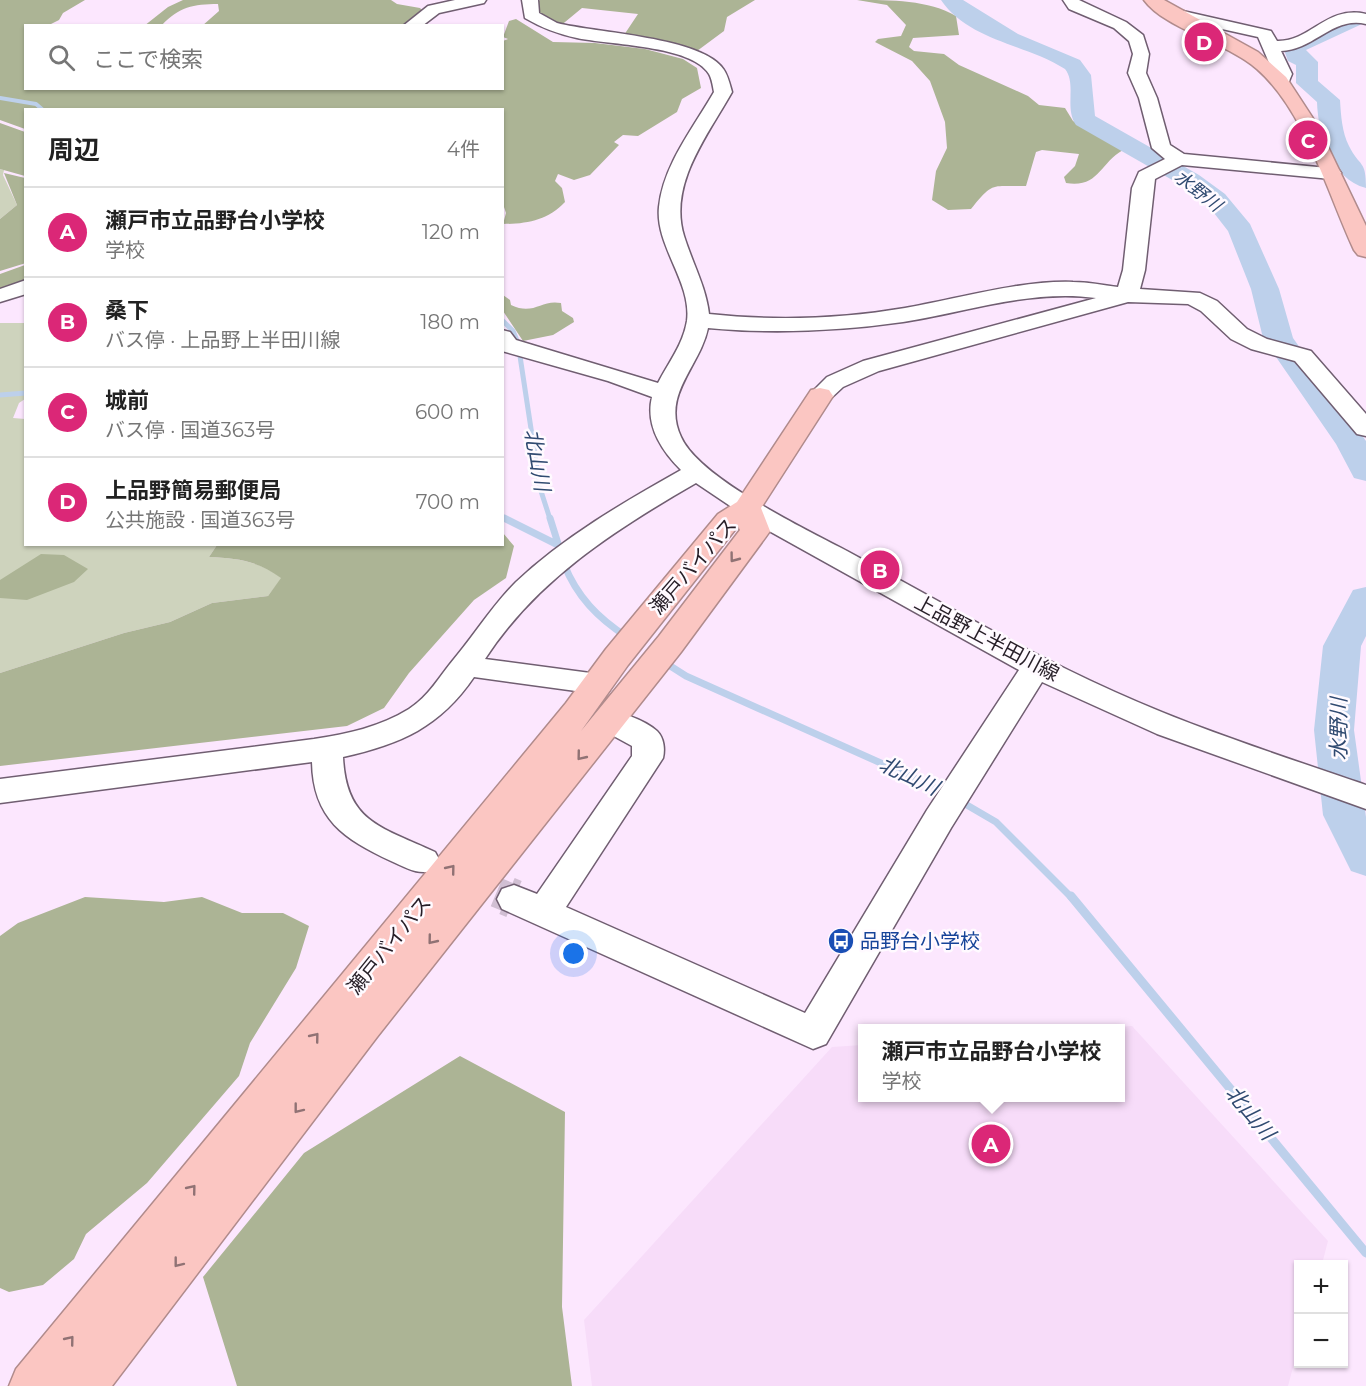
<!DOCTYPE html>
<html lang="ja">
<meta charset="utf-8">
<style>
:root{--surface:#fff;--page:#f2f2f2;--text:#222;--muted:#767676;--line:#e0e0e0;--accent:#db2777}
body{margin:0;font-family:Montserrat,"Noto Sans JP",sans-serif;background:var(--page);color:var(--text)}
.controls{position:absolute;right:18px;bottom:18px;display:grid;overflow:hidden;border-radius:0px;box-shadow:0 2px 4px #0004}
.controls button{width:54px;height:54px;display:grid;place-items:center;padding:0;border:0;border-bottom:2px solid var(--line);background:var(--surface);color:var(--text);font:30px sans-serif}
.you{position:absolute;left:574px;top:954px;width:21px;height:21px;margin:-15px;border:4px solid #fff;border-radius:50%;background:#1a73e8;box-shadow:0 0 0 9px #1a73e833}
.badge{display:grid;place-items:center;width:39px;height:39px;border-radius:50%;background:var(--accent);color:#fff;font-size:20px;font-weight:700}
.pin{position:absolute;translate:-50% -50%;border:3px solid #fff;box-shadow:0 2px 6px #0006}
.popup{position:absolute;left:858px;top:1024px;width:267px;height:78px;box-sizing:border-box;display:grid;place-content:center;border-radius:0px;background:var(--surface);filter:drop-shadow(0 2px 4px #0005);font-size:20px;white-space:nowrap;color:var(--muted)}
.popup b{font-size:22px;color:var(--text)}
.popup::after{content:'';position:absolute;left:50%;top:100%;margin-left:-12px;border:12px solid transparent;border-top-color:var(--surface)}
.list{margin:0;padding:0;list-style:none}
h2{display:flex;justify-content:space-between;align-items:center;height:78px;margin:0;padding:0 24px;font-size:26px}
h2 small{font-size:20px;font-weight:400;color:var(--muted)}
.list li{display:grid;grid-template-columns:39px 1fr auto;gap:18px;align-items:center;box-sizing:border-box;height:90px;padding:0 24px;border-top:2px solid var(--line)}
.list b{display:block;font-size:22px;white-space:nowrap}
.list p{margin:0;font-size:20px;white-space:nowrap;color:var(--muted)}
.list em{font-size:20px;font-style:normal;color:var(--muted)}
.icon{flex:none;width:33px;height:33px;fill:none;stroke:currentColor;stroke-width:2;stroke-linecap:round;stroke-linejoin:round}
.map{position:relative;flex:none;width:1366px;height:1386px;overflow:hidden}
.search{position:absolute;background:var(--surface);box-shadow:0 2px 4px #0004;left:24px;top:24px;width:480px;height:66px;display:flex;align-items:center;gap:15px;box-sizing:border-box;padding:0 21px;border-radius:0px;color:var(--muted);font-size:22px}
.panel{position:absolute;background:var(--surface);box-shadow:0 2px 4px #0004;left:24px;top:108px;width:480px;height:438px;border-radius:0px}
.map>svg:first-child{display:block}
.built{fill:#f7dcf9}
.green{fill:#ced3bd}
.forest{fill:#acb495}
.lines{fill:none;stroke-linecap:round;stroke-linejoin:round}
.stream-far3{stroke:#bdd0eb;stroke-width:4}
.stream-far2{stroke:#bdd0eb;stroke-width:5}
.stream-far1{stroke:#bdd0eb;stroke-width:7}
.stream{stroke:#bdd0eb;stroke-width:9}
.river{fill:#bdd0eb;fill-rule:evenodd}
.minor-tunnel-far1{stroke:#d1bfd3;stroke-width:30;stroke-dasharray:30 15;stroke-linecap:butt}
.minor-tunnel{stroke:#d1bfd3;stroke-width:39;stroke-dasharray:39 20;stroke-linecap:butt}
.minor-casing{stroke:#705e71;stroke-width:3}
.highway-casing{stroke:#b08b8c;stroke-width:3}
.minor{fill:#fff;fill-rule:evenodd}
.highway{fill:#fbc6c2;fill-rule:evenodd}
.oneway{stroke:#907274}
.labels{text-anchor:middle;stroke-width:5;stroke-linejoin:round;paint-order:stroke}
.far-water-label{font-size:18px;font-style:italic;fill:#304a71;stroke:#fffaff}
.street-label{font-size:20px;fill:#261e27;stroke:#fffaff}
.transit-label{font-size:20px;fill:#164399;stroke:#fffaff;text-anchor:start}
.water-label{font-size:21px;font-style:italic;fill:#304a71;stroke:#fffaff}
</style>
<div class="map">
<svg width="1366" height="1386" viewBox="0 0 1366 1386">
<rect width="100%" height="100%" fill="#fce7fe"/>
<!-- built -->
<path class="built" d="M1132,1026L1328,1241L1322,1264H1298V1349L1288,1386H592L584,1320L832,1047L862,1045V1098H1120V1028H1100Z"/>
<!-- green -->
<path class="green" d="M0,169L4,170L3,175L17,205L0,219Z
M0,323H25V399L19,403L13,418L25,419L26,544L217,545L209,557C237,558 258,561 282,578L268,596L212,603L170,622L124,633L0,673Z"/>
<!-- forest -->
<path class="forest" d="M0,0H85L63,13L59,20L49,25L26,26V88H502L503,41L508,39L503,37L509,21L516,19L553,42L595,43L645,49L683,59L697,68L701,88L682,99L677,112L638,136L623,135L614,142L619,145L590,175L574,180L558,174L555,181L562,188L565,202C548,220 527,224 503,224L506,213L502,201V110H26L25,129L0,120Z
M183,0H391L397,4L420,8L423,11L406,25L202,26L219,11L218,4C193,4 179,7 162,25L144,26L168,7Z
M540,0H755L727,17L724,31L697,51L660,41L622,38L638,14L582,8L559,27L539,16L535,4Z
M857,0C891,0 929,0 956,16L959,35L913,38L909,47L914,51L944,54L959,65L1028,96L1039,105L1065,108L1073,121L1123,150C1099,164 1099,188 1066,183L1064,177L1075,166L1079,154L1042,150L1036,152L1026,186C992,187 994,180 971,209L948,210L932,200L936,171L947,148L945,122L930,81L912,61L875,42L878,39L901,36L906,25L887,5Z
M0,123L25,132V176L0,169Z
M4,173L25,178L26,263L0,271V219L17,205Z
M25,265V284L0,296V274Z
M503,295L510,300L511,305C534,316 541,299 561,303L562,311L573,318L574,322L553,335L523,341L503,311Z
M503,533L514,546L506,578L474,600L409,673L384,708L347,726L0,766V673L124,633L170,622L212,603L268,596L281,578C258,561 237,558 209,557L217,545L502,544Z
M41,554L64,555L88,569L74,582L27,600L0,598V580Z
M85,897L164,902L202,897L242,913H283L309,926L296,968L250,1043L239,1076L147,1183L86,1234L74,1259L43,1285L9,1292L0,1288V936L18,923Z
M460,1056L565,1112L562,1307L572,1386H237L203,1277L304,1153Z"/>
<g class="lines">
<!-- stream-far3 -->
<path class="stream-far3" d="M0,98L36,104L43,110"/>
<!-- stream-far2 -->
<path class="stream-far2" d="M502,320L513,331L518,343L540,488L550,519
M0,395L26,393
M502,517L507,519"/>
<!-- stream-far1 -->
<path class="stream-far1" d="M504,518L558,545
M550,518L561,553
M564,564C577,597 598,618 627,637
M664,662L686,676L948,793
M960,801L996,822L1072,898"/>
<!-- stream -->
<path class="stream" d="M1071,896L1366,1253"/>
<!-- river -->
<path class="river" d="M941,0H963L1018,34L1080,60L1091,75L1095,116L1199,175L1225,194L1250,224L1279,289L1293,338L1366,441V481L1354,478L1336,444L1263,338L1251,289L1228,231L1207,204L1181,185L1076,125C1064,108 1077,84 1065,69C1026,44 969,41 941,0Z
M1355,14L1362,16L1366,20L1362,24L1306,50L1318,62V81L1340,100C1341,116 1342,132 1349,146C1360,168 1366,159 1366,188C1331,179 1318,134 1317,102L1296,83V65L1288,61L1283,47L1286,42Z
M1366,587V636L1361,646L1354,730L1366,817V876L1351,871L1323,815L1314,730L1323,646L1353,590Z"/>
<!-- minor-tunnel-far1 -->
<path class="minor-tunnel-far1" d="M455,875L510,898"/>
<!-- minor-tunnel -->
<path class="minor-tunnel" d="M507,896L514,899"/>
<!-- minor casing -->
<g class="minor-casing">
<path id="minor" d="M455,0H486L484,3L439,13L422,26H403L428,6Z
M522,0H538L539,13L557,23C595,33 704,37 724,70C728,76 730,85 732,92C708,135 668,184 684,236C692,262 706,287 709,314C773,321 841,319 905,308C957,299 1021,280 1073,282C1088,282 1103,285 1118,287L1123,270L1132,188L1139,172L1165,159L1152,148L1139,98L1128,73L1133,54L1129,41L1114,28L1069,9L1063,0H1079L1126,22L1143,35L1149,54L1146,73L1157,98L1170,145L1184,154L1338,169L1341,173L1331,179L1182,165L1155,179L1145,270L1140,289L1200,293L1217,301L1247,329L1267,339L1311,351L1366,414V436L1357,434L1295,361L1251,349L1231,339L1201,311L1188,304L1128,302L879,371L843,387L828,401L820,403L812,401L808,396L827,377L863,361L1096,298C1031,289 967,312 903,322C839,331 772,334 708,328C700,367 661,394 681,437C699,478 805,529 847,551C936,599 1023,651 1115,692C1197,729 1282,756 1366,785V809L1157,734L1042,682L951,828L826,1044L813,1049L502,909L497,899L502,889L514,885L537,894L632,756V746L599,728L595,720L599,712C614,708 645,720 657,731C664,738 665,749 663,758L566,907L805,1013L927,810L1019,670L760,526L696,483C616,529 536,580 485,659L598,674L609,677L613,684L609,691L598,694L474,677C440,727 401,744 343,757C346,823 382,827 435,852L440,861L435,870C418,876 407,868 391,861C344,839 313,819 312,762L0,803V779L314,739C347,734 380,727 409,709C429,696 439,677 454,659C475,634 492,606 516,582C564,537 624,502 681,470C662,451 645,426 652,397L608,381L502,351V330L510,332L516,340L658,383C668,363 683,345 687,321C692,282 655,246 659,207C663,165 694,127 714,92C713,87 712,79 709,74C692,45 608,45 577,38C558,34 542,28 525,18Z
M1174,9L1271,31L1277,41C1311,42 1326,5 1366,14V24C1333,16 1314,50 1281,51L1292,74L1287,86L1281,87L1272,82L1274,74L1258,37L1168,17L1166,14L1168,11Z
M26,280V294L0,302V289Z"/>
</g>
<!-- highway casing -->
<g class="highway-casing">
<path id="highway" d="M1144,0H1164L1258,52L1286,77L1318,126L1366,226V257L1358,255L1354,250C1328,194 1305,111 1257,69C1228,43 1165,29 1144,0Z
M820,388L829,390L833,396L761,508L770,531L765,538L681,652L377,1037L112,1386H9L16,1369L566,703L606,649L718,514L737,502L811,390ZM738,526L740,530L659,636L581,731L628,665Z"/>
</g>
<!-- minor -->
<use href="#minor" class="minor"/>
<!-- highway -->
<use href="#highway" class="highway"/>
</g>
<!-- one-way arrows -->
<defs><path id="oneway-chevron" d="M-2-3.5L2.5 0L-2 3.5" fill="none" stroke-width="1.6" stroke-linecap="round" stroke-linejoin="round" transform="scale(1.5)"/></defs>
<g class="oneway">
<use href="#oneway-chevron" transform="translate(734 558) rotate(127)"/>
<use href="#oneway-chevron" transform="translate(581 756) rotate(129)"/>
<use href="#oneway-chevron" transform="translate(451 869) rotate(-51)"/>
<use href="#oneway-chevron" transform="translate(432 940) rotate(129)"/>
<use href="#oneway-chevron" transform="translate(315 1037) rotate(-51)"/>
<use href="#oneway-chevron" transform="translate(298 1109) rotate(128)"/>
<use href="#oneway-chevron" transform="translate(192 1189) rotate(-51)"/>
<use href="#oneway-chevron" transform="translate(178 1263) rotate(128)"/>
<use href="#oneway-chevron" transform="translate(70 1340) rotate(-51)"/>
</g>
<!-- icons -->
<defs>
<g id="bus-disc" transform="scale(1.35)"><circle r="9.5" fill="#1a4fb4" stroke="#fffaff"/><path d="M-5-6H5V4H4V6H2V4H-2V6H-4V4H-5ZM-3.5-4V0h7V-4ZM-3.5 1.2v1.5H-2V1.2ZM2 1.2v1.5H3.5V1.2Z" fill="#fff"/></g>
</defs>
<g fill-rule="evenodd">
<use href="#bus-disc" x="841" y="941"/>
</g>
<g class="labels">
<!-- far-water labels -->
<g class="far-water-label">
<text transform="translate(1198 191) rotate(38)" y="6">水野川</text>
</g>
<!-- street labels -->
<g class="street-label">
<text transform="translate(693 566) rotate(-49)" y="7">瀬戸バイパス</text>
<text transform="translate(987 638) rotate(28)" y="7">上品野上半田川線</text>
<text transform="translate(389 945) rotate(-51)" y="7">瀬戸バイパス</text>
</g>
<!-- transit labels -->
<g class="transit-label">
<text x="860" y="948">品野台小学校</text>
</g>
<!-- water labels -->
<g class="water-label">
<text transform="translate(537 460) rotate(80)" y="7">北山川</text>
<text transform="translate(1339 729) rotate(-90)" y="7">水野川</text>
<text transform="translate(909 776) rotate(25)" y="7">北山川</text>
<text transform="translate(1250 1113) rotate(50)" y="7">北山川</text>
</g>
</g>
</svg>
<div class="controls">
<button>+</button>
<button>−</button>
</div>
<div class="you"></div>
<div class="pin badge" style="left:991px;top:1144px">A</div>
<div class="popup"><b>瀬戸市立品野台小学校</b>学校</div>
<div class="pin badge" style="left:880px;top:570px">B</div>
<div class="pin badge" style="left:1308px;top:140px">C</div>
<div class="pin badge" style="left:1204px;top:42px">D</div>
<div class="search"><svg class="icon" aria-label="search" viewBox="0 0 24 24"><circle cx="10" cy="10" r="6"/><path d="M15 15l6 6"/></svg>ここで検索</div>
<section class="panel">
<h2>周辺<small>4件</small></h2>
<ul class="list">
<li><span class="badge">A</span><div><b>瀬戸市立品野台小学校</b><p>学校</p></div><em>120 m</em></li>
<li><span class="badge">B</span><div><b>桑下</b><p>バス停 · 上品野上半田川線</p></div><em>180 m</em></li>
<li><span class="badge">C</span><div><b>城前</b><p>バス停 · 国道363号</p></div><em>600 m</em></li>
<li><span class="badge">D</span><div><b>上品野簡易郵便局</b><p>公共施設 · 国道363号</p></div><em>700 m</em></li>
</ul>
</section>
</div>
